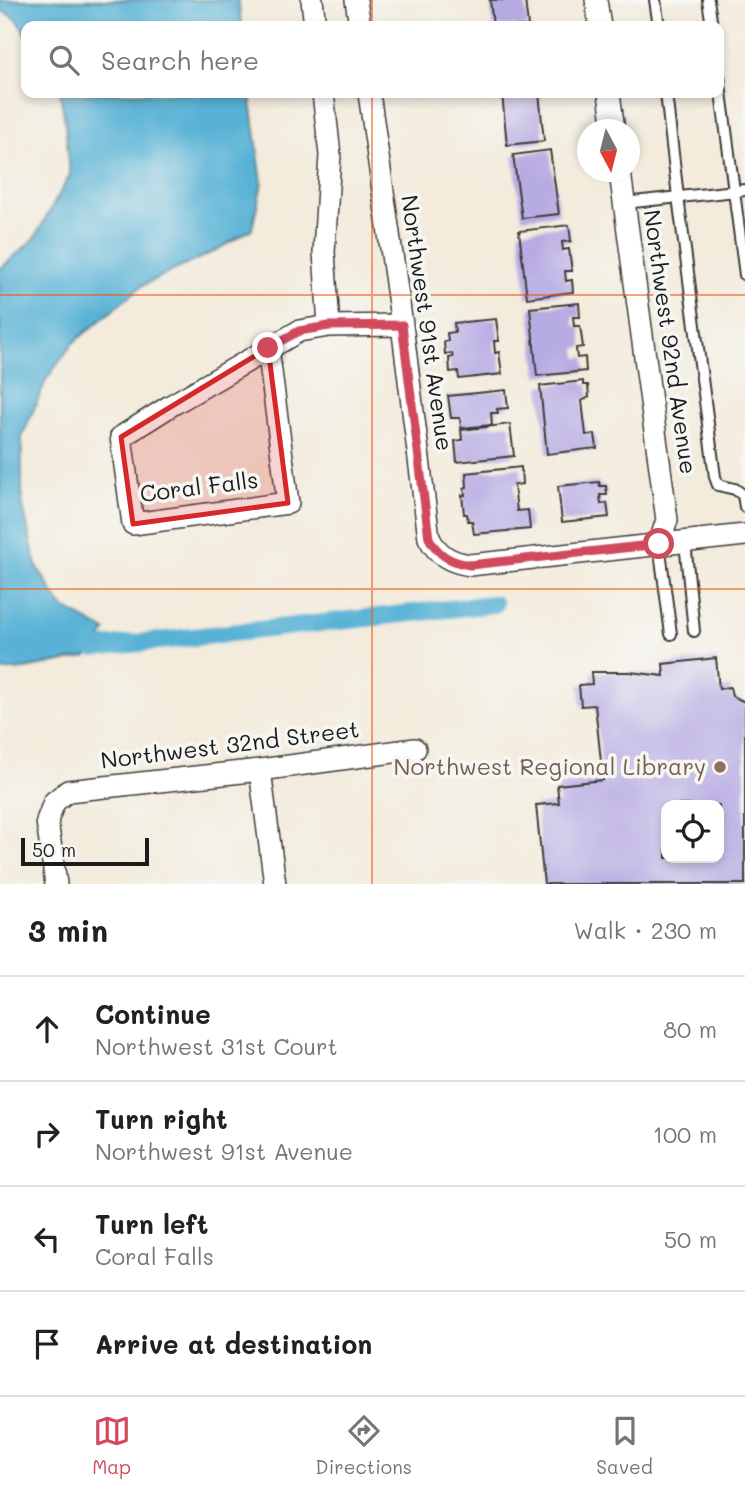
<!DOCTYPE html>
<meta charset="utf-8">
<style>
:root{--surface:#fff;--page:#f6f6f6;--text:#202124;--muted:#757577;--line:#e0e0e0;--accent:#d1495b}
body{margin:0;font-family:Mali,sans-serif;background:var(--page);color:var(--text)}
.controls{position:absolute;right:21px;bottom:21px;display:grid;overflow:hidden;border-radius:14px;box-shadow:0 4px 10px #0003}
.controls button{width:63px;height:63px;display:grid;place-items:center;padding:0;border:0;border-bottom:2px solid var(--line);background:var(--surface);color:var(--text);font:35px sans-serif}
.compass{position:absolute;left:577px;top:119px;width:63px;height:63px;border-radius:50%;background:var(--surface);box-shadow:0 4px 10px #0003;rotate:173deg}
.scale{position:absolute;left:21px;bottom:18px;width:128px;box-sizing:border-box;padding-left:7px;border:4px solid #1c1c1c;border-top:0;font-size:19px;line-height:24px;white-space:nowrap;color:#1c1c1c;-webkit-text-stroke:5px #f6f6f2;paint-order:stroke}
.stop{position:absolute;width:21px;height:21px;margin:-16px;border:5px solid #d1495b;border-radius:50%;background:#fff}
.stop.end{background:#d1495b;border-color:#fff;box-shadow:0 2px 7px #0008}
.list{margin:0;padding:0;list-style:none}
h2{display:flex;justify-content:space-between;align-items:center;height:91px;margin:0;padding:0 28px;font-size:30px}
h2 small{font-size:23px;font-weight:400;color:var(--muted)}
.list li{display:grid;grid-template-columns:46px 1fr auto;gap:21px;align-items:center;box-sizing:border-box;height:105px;padding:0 28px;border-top:2px solid var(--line)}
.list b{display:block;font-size:26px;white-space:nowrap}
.list p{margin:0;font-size:23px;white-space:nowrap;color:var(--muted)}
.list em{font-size:23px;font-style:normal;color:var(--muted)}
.icon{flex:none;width:38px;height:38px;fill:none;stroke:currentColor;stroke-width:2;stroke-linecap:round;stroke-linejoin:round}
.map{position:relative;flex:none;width:745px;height:884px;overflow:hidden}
.search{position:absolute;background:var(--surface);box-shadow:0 4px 10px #0003;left:21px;right:21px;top:21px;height:77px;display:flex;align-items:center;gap:18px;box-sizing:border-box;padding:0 24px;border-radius:14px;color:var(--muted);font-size:26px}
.sheet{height:511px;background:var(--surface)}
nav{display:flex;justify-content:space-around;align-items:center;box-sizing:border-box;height:98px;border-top:2px solid var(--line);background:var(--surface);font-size:19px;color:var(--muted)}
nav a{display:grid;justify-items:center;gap:4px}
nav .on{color:var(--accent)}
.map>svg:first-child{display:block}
.water{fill:#59b2d6;stroke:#3a6779;stroke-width:2}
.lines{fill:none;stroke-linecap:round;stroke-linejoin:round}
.canal{stroke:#59b2d6;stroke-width:18}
.building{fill:#b7abe3;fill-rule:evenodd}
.service-casing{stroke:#3c3b39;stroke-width:14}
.minor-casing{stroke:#3c3b39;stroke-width:24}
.service{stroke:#fff;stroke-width:10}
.minor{stroke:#fff;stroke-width:21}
.route{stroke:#d1495b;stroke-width:9}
.marked{fill:#d62828;fill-opacity:0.2;stroke:#d62828;stroke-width:5;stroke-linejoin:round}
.grid{fill:none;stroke:#e8590c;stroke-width:2;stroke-opacity:0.55}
.education-dot{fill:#8d6e63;stroke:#f6f6f2;stroke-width:2.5}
.labels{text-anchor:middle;stroke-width:7;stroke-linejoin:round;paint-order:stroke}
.street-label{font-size:23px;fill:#1c1c1c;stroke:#f6f6f2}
.education-label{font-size:23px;fill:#785e54;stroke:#f6f6f2;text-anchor:end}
</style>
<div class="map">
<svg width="745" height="884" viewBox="0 0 745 884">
<rect width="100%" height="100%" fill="#f6f6f2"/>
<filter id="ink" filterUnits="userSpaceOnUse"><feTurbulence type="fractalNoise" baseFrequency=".0143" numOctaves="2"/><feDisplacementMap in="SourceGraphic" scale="14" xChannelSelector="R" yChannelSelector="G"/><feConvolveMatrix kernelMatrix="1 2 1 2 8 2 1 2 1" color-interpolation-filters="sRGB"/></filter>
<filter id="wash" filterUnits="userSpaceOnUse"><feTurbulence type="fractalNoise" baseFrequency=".00686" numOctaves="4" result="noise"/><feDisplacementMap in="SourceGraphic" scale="28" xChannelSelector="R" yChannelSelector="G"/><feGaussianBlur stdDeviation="1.57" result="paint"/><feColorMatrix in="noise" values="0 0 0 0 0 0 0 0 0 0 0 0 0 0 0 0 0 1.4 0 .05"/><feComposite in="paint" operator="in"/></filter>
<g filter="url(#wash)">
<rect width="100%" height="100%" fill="#f3ebdb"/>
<!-- water -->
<path class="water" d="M0,0H238L242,26H26V37L18,20L0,10Z
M60,93H250L262,183L252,229L215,251L143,285L73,343L46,380L22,437V502L36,565L61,606L106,631L87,657L24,669L0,671V269L34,239L70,175L65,121Z"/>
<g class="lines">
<!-- canal -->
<path class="canal" d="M94,648L494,604"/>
</g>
<g id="blocks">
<!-- building -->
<path class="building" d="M490,0H525L528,26H493Z
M502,93H539L544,141L507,145Z
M550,150L559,214L522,218L513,155Z
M569,225L571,241L562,242L563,250L569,249L572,271H565L566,281L572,280L573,292L527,298L519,231Z
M579,303L580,317H573L574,326H580L583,347L576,348L577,358L585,357L586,371L537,376L530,308Z
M496,319L499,341H494L495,353L499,352L502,374L459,379L458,371L450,372L449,358L453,357L452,353L445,354L444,342L448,341L447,333L455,332L454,323Z
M583,381V385H588L589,397L582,401L586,435L595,434L597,448L547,454L540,386Z
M506,390L508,408L497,409L498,413H491L492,425L461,428L460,418H451L448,396Z
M510,424L514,456L457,462L455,441L462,440L461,430Z
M521,467L522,484L514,485L517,511L528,510L530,529L474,534L472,521H468L467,514H464L462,495H465L464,488L467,487L466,473Z
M599,482L600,486H606L607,495H600L601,504L607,503L609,517L562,522L558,486Z
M716,658L719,689L730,687L732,696L745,702V884H544L536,805L559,803L557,785L603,780L595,705L581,706L579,685L592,684L591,672H630L664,676L663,664ZM666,805H719V858H666Z"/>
</g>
</g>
<g filter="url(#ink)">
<use href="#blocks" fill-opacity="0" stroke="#3c3b39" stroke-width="2"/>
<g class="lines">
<!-- service casing -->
<g class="service-casing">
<path id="service" d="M655,0L659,26
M708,0L712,26
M719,77L745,275
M666,93L678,197L715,477L718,485L735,489L743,495L745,507
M624,203L745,190
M685,542L694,631
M659,544L671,634"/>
</g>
<!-- minor casing -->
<g class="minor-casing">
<path id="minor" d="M312,0L315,26
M356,0L360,26
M596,0L600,26
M323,93L330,155L324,252L329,326
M369,93L402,325L429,538C438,555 450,562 470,565L745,535
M609,93L614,130
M620,172L667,520L659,544
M268,348L288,503L133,524L121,437L170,406L299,331L329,326L402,325
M260,770L275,884
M56,884L47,821L54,802L68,791L260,770L415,749"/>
</g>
<!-- service -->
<use href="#service" class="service"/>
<!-- minor -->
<use href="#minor" class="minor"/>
</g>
</g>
<g class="lines" filter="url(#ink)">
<!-- route -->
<path class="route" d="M268,348L299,331L329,326L402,325L429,538C438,555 450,562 470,565L659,544"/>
</g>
<!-- marked area -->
<path class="marked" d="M268,348L288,503L133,524L121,437Z"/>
<!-- grid -->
<path class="grid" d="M372,0V26M372,93V884M0,295H745M0,589H745"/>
<!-- markers -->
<circle class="education-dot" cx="720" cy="767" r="7"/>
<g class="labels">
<!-- street labels -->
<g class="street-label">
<text transform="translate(427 323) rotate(82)" y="8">Northwest 91st Avenue</text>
<text transform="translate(670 342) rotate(82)" y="8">Northwest 92nd Avenue</text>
<text transform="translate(199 487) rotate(-7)" y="8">Coral Falls</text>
<text transform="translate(230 745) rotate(-7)" y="8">Northwest 32nd Street</text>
</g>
<!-- education labels -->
<g class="education-label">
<text x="706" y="775">Northwest Regional Library</text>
</g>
</g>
</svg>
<div class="controls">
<button><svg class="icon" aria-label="locate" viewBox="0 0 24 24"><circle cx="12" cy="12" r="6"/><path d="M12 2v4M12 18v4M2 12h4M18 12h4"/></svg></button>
</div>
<svg class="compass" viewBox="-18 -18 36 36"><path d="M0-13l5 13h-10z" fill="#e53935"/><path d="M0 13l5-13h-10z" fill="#757577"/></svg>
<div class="scale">50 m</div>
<div class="stop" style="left:659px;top:544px"></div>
<div class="stop end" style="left:268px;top:348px"></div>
<div class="search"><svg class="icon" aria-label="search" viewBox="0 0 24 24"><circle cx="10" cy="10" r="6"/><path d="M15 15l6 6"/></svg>Search here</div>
</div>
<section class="sheet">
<h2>3 min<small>Walk · 230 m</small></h2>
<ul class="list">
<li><svg class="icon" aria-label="ahead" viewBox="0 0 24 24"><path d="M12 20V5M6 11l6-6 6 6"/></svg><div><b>Continue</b><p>Northwest 31st Court</p></div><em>80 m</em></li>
<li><svg class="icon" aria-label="right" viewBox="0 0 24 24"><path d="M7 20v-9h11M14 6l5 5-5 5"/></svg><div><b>Turn right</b><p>Northwest 91st Avenue</p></div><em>100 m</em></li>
<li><svg class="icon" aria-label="left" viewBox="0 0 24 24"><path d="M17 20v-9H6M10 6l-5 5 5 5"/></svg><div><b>Turn left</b><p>Coral Falls</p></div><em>50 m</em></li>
<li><svg class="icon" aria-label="arrive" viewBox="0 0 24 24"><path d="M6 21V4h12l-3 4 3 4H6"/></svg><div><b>Arrive at destination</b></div></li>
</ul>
</section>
<nav>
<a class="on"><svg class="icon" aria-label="map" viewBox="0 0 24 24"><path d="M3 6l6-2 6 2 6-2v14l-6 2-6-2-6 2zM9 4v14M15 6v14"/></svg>Map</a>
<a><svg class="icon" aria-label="directions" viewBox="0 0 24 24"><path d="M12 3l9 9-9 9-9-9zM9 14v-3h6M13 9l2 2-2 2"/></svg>Directions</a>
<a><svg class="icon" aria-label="saved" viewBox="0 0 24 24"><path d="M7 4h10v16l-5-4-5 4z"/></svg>Saved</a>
</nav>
